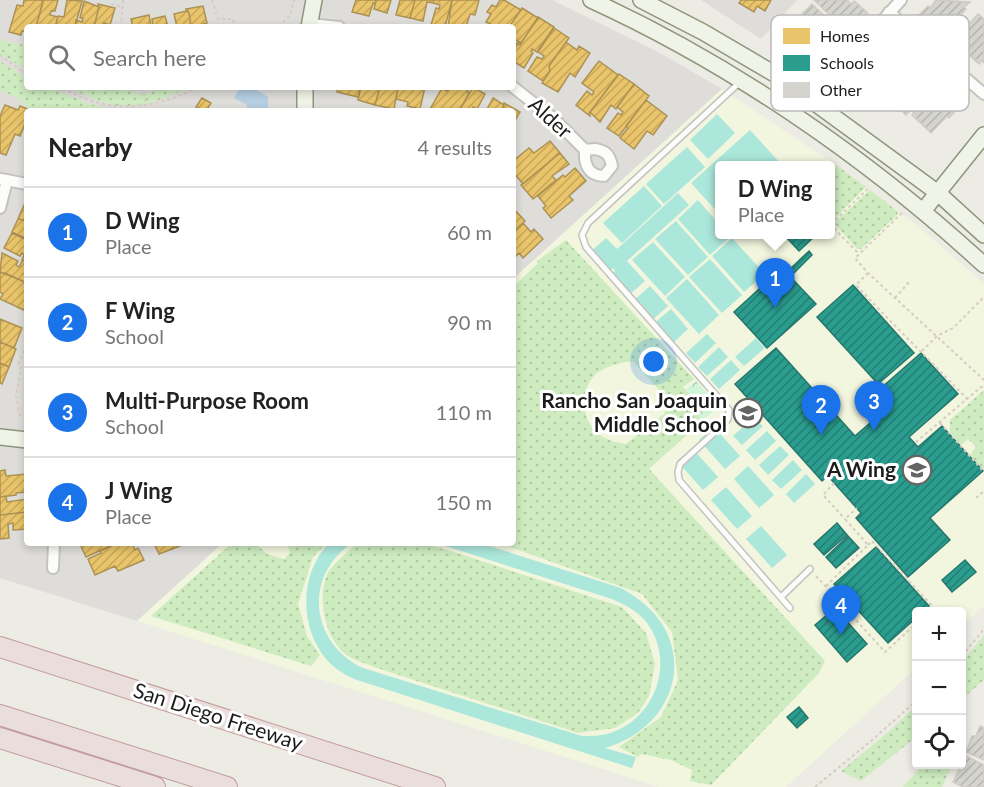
<!DOCTYPE html>
<meta charset="utf-8">
<style>
:root{--surface:#fff;--page:#f6f6f6;--text:#222;--muted:#767676;--line:#e0e0e0;--accent:#1a73e8}
body{margin:0;font-family:Lato,sans-serif;background:var(--page);color:var(--text)}
.controls{position:absolute;right:18px;bottom:18px;display:grid;overflow:hidden;border-radius:6px;box-shadow:0 3px 9px #0003}
.controls button{width:54px;height:54px;display:grid;place-items:center;padding:0;border:0;border-bottom:2px solid var(--line);background:var(--surface);color:var(--text);font:30px sans-serif}
.you{position:absolute;left:654px;top:362px;width:21px;height:21px;margin:-15px;border:4px solid #fff;border-radius:50%;background:#1a73e8;box-shadow:0 0 0 9px #1a73e833}
.badge{display:grid;place-items:center;width:39px;height:39px;border-radius:50%;background:var(--accent);color:#fff;font-size:20px;font-weight:700}
.pin{position:absolute;translate:-50% -50px;filter:drop-shadow(0 2px 3px #0008)}
.pin::after{content:'';position:absolute;top:32px;width:21px;height:18px;background:inherit;clip-path:polygon(0 0,100% 0,50% 100%)}
.popup{position:absolute;left:715px;top:161px;width:120px;height:78px;box-sizing:border-box;display:grid;place-content:center;border-radius:6px;background:var(--surface);filter:drop-shadow(0 2px 4px #0005);font-size:20px;white-space:nowrap;color:var(--muted)}
.popup b{font-size:22px;color:var(--text)}
.popup::after{content:'';position:absolute;left:50%;top:100%;margin-left:-12px;border:12px solid transparent;border-top-color:var(--surface)}
.list{margin:0;padding:0;list-style:none}
h2{display:flex;justify-content:space-between;align-items:center;height:78px;margin:0;padding:0 24px;font-size:26px}
h2 small{font-size:20px;font-weight:400;color:var(--muted)}
.list li{display:grid;grid-template-columns:39px 1fr auto;gap:18px;align-items:center;box-sizing:border-box;height:90px;padding:0 24px;border-top:2px solid var(--line)}
.list b{display:block;font-size:22px;white-space:nowrap}
.list p{margin:0;font-size:20px;white-space:nowrap;color:var(--muted)}
.list em{font-size:20px;font-style:normal;color:var(--muted)}
.icon{flex:none;width:33px;height:33px;fill:none;stroke:currentColor;stroke-width:2;stroke-linecap:round;stroke-linejoin:round}
.map{position:relative;flex:none;width:984px;height:787px;overflow:hidden}
.search{position:absolute;background:var(--surface);box-shadow:0 3px 9px #0003;left:24px;top:24px;width:492px;height:66px;display:flex;align-items:center;gap:15px;box-sizing:border-box;padding:0 21px;border-radius:6px;color:var(--muted);font-size:22px}
.panel{position:absolute;background:var(--surface);box-shadow:0 3px 9px #0003;left:24px;top:108px;width:492px;height:438px;border-radius:6px}
.map>svg:first-child{display:block}
.residential{fill:#deddda;fill-rule:evenodd}
.education{fill:#f2f6de;fill-rule:evenodd}
.grass{fill:url(#grass-dots);fill-rule:evenodd}
.park{fill:url(#park-crowns)}
.pitch{fill:#ace7db}
.water{fill:#b5cee1}
.homes{fill:url(#homes-hatch);stroke:#ac9253;stroke-width:1.5}
.schools{fill:url(#schools-hatch);stroke:#26766c;stroke-width:1.5}
.building{fill:url(#building-hatch);stroke:#cfccc5;stroke-width:1.5}
.lines{fill:none;stroke-linecap:round;stroke-linejoin:round}
.lane-casing{stroke:#c4c3c0;stroke-width:8}
.street-casing{stroke:#c4c3c0;stroke-width:14}
.secondary-casing{stroke:#8e967c;stroke-width:18}
.highway-casing{stroke:#c39b9c;stroke-width:22}
.path{stroke:#d7cbc4;stroke-width:2;stroke-dasharray:3 3;stroke-linecap:butt}
.lane{stroke:#fcfcfb;stroke-width:5}
.street{stroke:#fcfcfb;stroke-width:10}
.secondary{stroke:#f0f4e8;stroke-width:15}
.highway{stroke:#eadedc;stroke-width:20}
.labels{text-anchor:middle;stroke-width:6;stroke-linejoin:round;paint-order:stroke}
.street-label{font-size:21px;fill:#1c1c1c;stroke:#fff}
.poi-label{font-size:21px;font-weight:bold;fill:#1c1c1c;stroke:#fff;text-anchor:end}
.key{fill:#fff;stroke:#bbb;stroke-width:1.5}
.key-label{font-size:16px;fill:#1c1c1c}
</style>
<div class="map">
<svg width="984" height="787" viewBox="0 0 984 787">
<defs>
<pattern id="grass-dots" width="8" height="8" patternUnits="userSpaceOnUse" patternTransform="scale(1.5)"><rect width="8" height="8" fill="#ceecc0"/><path d="M2 2h.1M6 6h.1" fill="none" stroke="#b0caa4" stroke-width="1.8" stroke-linecap="round"/></pattern>
<pattern id="park-crowns" width="20" height="18" patternUnits="userSpaceOnUse" patternTransform="scale(1.5)"><rect width="20" height="18" fill="#d0f5d8"/><path d="M2 6a3 3 0 1 1 6 0M12 15a3 3 0 1 1 6 0" fill="none" stroke="#b2d1b9"/></pattern>
<pattern id="homes-hatch" width="6" height="6" patternUnits="userSpaceOnUse" patternTransform="scale(1.5)"><rect width="6" height="6" fill="#e9c46a"/><path d="M-1 1l2-2M0 6l6-6M5 7l2-2" fill="none" stroke="#c7a85b"/></pattern>
<pattern id="schools-hatch" width="6" height="6" patternUnits="userSpaceOnUse" patternTransform="scale(1.5)"><rect width="6" height="6" fill="#2a9d8f"/><path d="M-1 1l2-2M0 6l6-6M5 7l2-2" fill="none" stroke="#237f74"/></pattern>
<pattern id="building-hatch" width="6" height="6" patternUnits="userSpaceOnUse" patternTransform="scale(1.5)"><rect width="6" height="6" fill="#d4d3cd"/><path d="M-1 1l2-2M0 6l6-6M5 7l2-2" fill="none" stroke="#b5b5af"/></pattern>
</defs>
<rect width="100%" height="100%" fill="#ecebe4"/>
<!-- residential -->
<path class="residential" d="M0,0H552L658,52L722,89L513,279V111H27V543H223L137,621L0,578ZM27,27H513V87H27Z
M701,0H797L761,39Z"/>
<!-- education -->
<path class="education" d="M722,89L830,161L918,226L984,284V606L962,626V612H916V668L786,787H659L137,621L223,543H513V279ZM720,166H830V234H720Z"/>
<!-- grass -->
<path class="grass" d="M0,39L11,43L27,45V70L0,54Z
M0,61L27,78V87H47L93,105L119,111H32L33,109L23,105L24,101L0,90Z
M65,87H125V90L143,94L168,87H189C164,100 133,111 106,103C92,99 79,92 65,87Z
M836,165L866,187L832,221L831,170Z
M870,190L897,211L898,214L861,249H857L834,223Z
M566,240L694,379L683,387L697,401L701,422L649,469L825,661L819,673L711,785L690,781L692,770L671,760L641,754L638,757L619,747L661,717L678,680L672,632L642,594L499,543H513V287L538,263L537,261ZM632,361L667,398L665,413L626,444C619,443 610,441 603,437C584,426 578,398 591,380C600,367 618,363 632,361Z
M984,390V471L970,455L976,447L968,439L961,445L950,432V420Z
M232,543H255L267,554L284,559L290,553L287,543H327L313,557L298,604L307,636L320,655L311,666L151,616Z
M361,543H421L454,552L622,607L646,633L655,664L649,696L638,713L615,728L578,733L374,667C366,663 355,661 348,656C325,641 315,595 329,571C335,562 347,553 355,545Z
M984,635V680L962,699V662Z
M916,706V737L861,781L841,771L886,734Z
M924,764L952,765L942,787H903Z"/>
<!-- park -->
<path class="park" d="M696,381L719,406L701,422L697,401L686,389Z"/>
<!-- pitch -->
<path class="pitch" d="M717,114L735,133L708,159L690,140Z
M750,130L782,165L720,166L719,214L691,183Z
M687,147L705,167L664,204L646,184Z
M644,186L662,206L622,243L603,223Z
M678,193L689,205L627,261L645,281L627,297L609,277L615,271L613,268L606,274L588,254L606,238L617,249Z
M698,200L719,224L720,234L729,235L731,236L710,255L678,219Z
M676,221L708,257L688,275L655,239Z
M732,238L765,274L744,292L712,256Z
M653,242L685,277L665,296L632,260Z
M710,259L742,295L722,313L689,277Z
M687,279L719,315L699,334L666,298Z
M650,286L668,306L650,322L632,302Z
M671,309L688,329L671,345L652,325Z
M707,334L716,343L695,363L686,353Z
M756,338L765,348L744,366L735,357Z
M719,347L728,357L707,376L698,367Z
M731,360L740,370L719,389L710,379Z
M754,417L763,426L742,445L733,436Z
M714,427L740,456L725,469L699,440Z
M767,431L776,441L755,460L746,450Z
M780,446L789,455L768,475L759,465Z
M692,448L718,477L703,490L677,461Z
M793,460L802,470L781,489L772,480Z
M748,466L774,495L759,508L734,479Z
M806,474L815,484L794,503L786,494Z
M726,487L752,516L737,529L711,500Z
M761,526L787,555L772,568L746,539Z
M329,543H352C303,576 310,643 363,668L582,736C591,736 601,736 610,733C655,719 676,662 647,623C638,611 625,605 612,599L436,543H480L621,588C639,598 658,613 667,633C690,685 655,734 605,748L636,757L632,768L354,679C344,674 335,669 327,660C299,628 299,574 329,543Z"/>
<!-- water -->
<path class="water" d="M240,87H253L268,97V111H246L247,105L234,98Z"/>
<!-- homes -->
<path class="homes" d="M24,0H41L43,2L36,27H27V32L22,31L21,35L9,32L17,5L23,6Z
M43,0H58L55,11H51L50,15L58,17L55,27H36Z
M67,0L82,1L75,27H55L58,16L64,17Z
M356,0H376L375,4L373,3L369,16L352,12Z
M376,0H391L387,13L374,9Z
M400,0H415L410,18L396,15Z
M415,0H434L433,3L427,2L423,21L410,18Z
M434,0H452L445,27L431,25L436,8L439,9L440,5L433,3Z
M452,0H479L475,15L470,14L466,27H448Z
M500,0H504L521,10L509,27H495L486,22L491,14L487,12L492,5L496,7Z
M741,0H771L765,11L757,6L754,12L739,3Z
M84,1L99,7L94,27H75L76,20L82,22L83,18H80Z
M98,4L115,8L110,25L104,23L103,27H94L99,7Z
M203,6L207,23L200,25V27H191L189,13L186,9Z
M522,8L538,18L521,43L516,40L515,42L517,44L513,50V27H509Z
M186,11L189,13L191,27H177L174,14Z
M149,15L151,27H133L131,19Z
M165,16L168,27H153L152,19Z
M538,17L554,27L537,52L532,49L531,51L533,53L524,68L513,61V52L518,43L520,45Z
M554,28L569,38L549,66L550,71L543,81L528,71L537,57L542,59L544,56L538,52Z
M566,42L577,50L579,46L590,53L575,77L570,73L558,92L542,83L550,71L549,66Z
M599,61L618,75L590,112V116L576,105L587,91L592,95L594,92L582,83Z
M619,74L634,84L616,109L611,105L600,122L590,112Z
M634,84L649,96L619,136L607,128L618,113L621,115L623,112L617,107Z
M338,87H361L358,97L337,92Z
M361,87H380L375,105L358,100Z
M380,87H398L394,109L375,105Z
M398,87H425L420,109L407,106L408,102L396,99Z
M450,87H470L467,92L469,93L459,111H429L442,88L447,91Z
M473,87L485,94L477,109L473,107L472,111H459Z
M202,98L211,103L206,111L196,107Z
M493,98L504,105L502,111H486Z
M646,100L667,116L653,135L647,131L634,149L620,138L628,128L626,126Z
M504,103L520,112L513,124V111H502Z
M5,105L18,110L20,106L30,110L27,111V119L20,136L15,134L6,155L0,153V116Z
M550,141L560,153L523,184L513,172V161L529,148L534,153Z
M560,153L569,164L552,176L556,180L533,199L521,185Z
M575,168L586,181L569,196L573,200L551,218L543,208L546,206L538,196L563,175L565,177Z
M25,203L27,204V221L18,219Z
M513,208L525,221L513,232Z
M18,219L27,221V239L12,232Z
M523,223L531,232L534,229L543,239L523,258L519,253L513,259V232Z
M12,233L27,240V262L22,260L24,255L22,253L20,256L4,248Z
M2,253L18,261L16,265L19,267L23,260L27,262V283L0,272Z
M0,273H5L27,283L26,311L0,299L3,294L0,292Z
M0,319L22,328L14,348L0,342Z
M0,342L16,349L9,367L0,363Z
M0,363L9,367L2,384L0,383Z
M5,470L6,476L27,474V492L16,493V495L0,497V471Z
M6,496L7,502L27,499V512L0,515V497Z
M27,512V529L13,530V523L8,524L9,538L0,539V515Z
M83,543H117L86,557L80,544Z
M117,543H132L135,550L138,548L144,560L118,571L115,566L95,575L88,559L101,553L100,551Z
M154,543H185V544L159,554Z"/>
<!-- schools -->
<path class="schools" d="M794,234H817L799,251L788,239Z
M809,251L812,255L794,273L790,269Z
M782,268L816,304L767,348L734,312Z
M853,285L914,353L878,384L817,317Z
M776,348L855,436L878,416L865,402L921,353L958,394L909,437L918,447L942,426L983,471L930,518L950,540L908,577L856,518L861,513L828,476L822,481L735,384Z
M837,523L847,535L824,555L814,544Z
M848,536L859,548L836,568L826,557Z
M876,547L929,606L923,612H916V618L888,643L834,584Z
M965,560L976,572L952,592L942,580Z
M835,608L867,644L847,662L815,625Z
M799,707L808,718L797,728L787,717Z"/>
<!-- building -->
<path class="building" d="M814,0H847L851,4L854,1L868,13L855,26L848,18L845,21L844,19L839,24Z
M936,0L970,2L964,7L966,9L952,25L946,19L943,22L949,27L937,40L922,25L924,23L918,16L928,6L930,8Z
M812,4L836,27L831,32L833,35L817,51L792,24Z
M978,14L984,19V35L970,49L965,44L954,55L942,44L959,26L960,28L967,20L970,23Z
M984,35V63L982,61L979,64L967,53Z
M888,49L898,58L887,69L893,74L900,66L908,73L885,98L865,79L879,65L876,62Z
M927,74L940,85L924,102L922,99L918,103L921,106L914,113L911,110L906,115L889,99L911,76L919,83Z
M940,85L950,94L944,101L946,103L951,98L959,107L949,118L947,116L931,133L912,115L926,100L931,105L933,103L928,97Z
M980,726L984,728V760L966,752L972,736H976Z
M966,756L984,765V787H963L953,782Z"/>
<g class="lines">
<!-- lane casing -->
<g class="lane-casing">
<path id="lane" d="M739,83L588,223L582,235L586,247L729,410L728,419L724,424L680,464L678,472L679,480L790,608
M781,597L810,569"/>
</g>
<!-- street casing -->
<g class="street-casing">
<path id="street" d="M889,12L984,94
M310,24L339,27
M841,66L901,0
M513,87L554,119L585,150
M595,149C606,151 610,155 612,166L604,176C588,176 584,164 585,150Z
M1,179L27,184
M0,208L7,180
M53,568L54,543"/>
</g>
<!-- secondary casing -->
<g class="secondary-casing">
<path id="secondary" d="M591,0C733,65 869,159 984,265
M641,0L703,32L778,76L938,193L984,235
M309,27L314,0
M305,87V111
M923,211L984,135
M0,437L27,440"/>
</g>
<!-- highway casing -->
<g class="highway-casing">
<path id="highway" d="M0,647L435,787
M0,715L227,787
M0,738L155,787"/>
</g>
<!-- path -->
<path class="path" d="M212,0L218,19H233L235,27
M111,4L121,7
M121,27L123,0
M279,27L291,14L294,0
M0,55L27,75
M57,87C69,91 80,97 92,101C125,112 166,105 197,87
M142,87L146,104
M902,213L855,258L868,273L984,380
M830,224L859,254
M831,224L870,187
M868,273L856,285C892,324 930,360 967,399
M895,298L910,281
M922,351L937,336L953,328L984,297
M20,416L16,396L21,368L18,365L27,344
M940,423L984,472
M916,442L981,387H984
M834,483L823,495L845,519
M976,498L984,491
M868,545L872,541L934,608L930,612
M816,576L885,652L916,624
M826,586L868,545L845,519L857,508
M962,656L984,629
M815,787L871,741L916,701"/>
<!-- lane -->
<use href="#lane" class="lane"/>
<!-- street -->
<use href="#street" class="street"/>
<!-- secondary -->
<use href="#secondary" class="secondary"/>
<!-- highway -->
<use href="#highway" class="highway"/>
</g>
<!-- icons -->
<defs>
<g id="school-ring" transform="scale(1.5)"><circle r="9.5" fill="#fff" stroke="#656462" stroke-width="1.5"/><path d="M0-5L7-2L0 1L-7-2ZM-4 1L0 2.5L4 1V4Q0 6-4 4Z" fill="#656462"/></g>
</defs>
<g fill-rule="evenodd">
<use href="#school-ring" x="748" y="413"/>
<use href="#school-ring" x="917" y="470"/>
</g>
<g class="labels">
<!-- street labels -->
<g class="street-label">
<text transform="translate(550 118) rotate(42)" y="7">Alder</text>
<text transform="translate(218 717) rotate(18)" y="7">San Diego Freeway</text>
</g>
<!-- poi labels -->
<g class="poi-label">
<text x="727" y="408">Rancho San Joaquin<tspan x="727" dy="24">Middle School</tspan></text>
<text x="896" y="477">A Wing</text>
</g>
</g>
<!-- legend -->
<rect x="771" y="15" width="198" height="96" rx="9" class="key"/>
<rect x="783" y="28" width="27" height="16" fill="#e9c46a"/>
<rect x="783" y="55" width="27" height="16" fill="#2a9d8f"/>
<rect x="783" y="82" width="27" height="16" fill="#d4d3cd"/>
<g class="key-label">
<text x="820" y="42">Homes</text>
<text x="820" y="69">Schools</text>
<text x="820" y="96">Other</text>
</g>
</svg>
<div class="controls">
<button>+</button>
<button>−</button>
<button><svg class="icon" aria-label="locate" viewBox="0 0 24 24"><circle cx="12" cy="12" r="6"/><path d="M12 2v4M12 18v4M2 12h4M18 12h4"/></svg></button>
</div>
<div class="you"></div>
<div class="pin badge" style="left:775px;top:308px">1</div>
<div class="popup"><b>D Wing</b>Place</div>
<div class="pin badge" style="left:821px;top:435px">2</div>
<div class="pin badge" style="left:874px;top:431px">3</div>
<div class="pin badge" style="left:841px;top:635px">4</div>
<div class="search"><svg class="icon" aria-label="search" viewBox="0 0 24 24"><circle cx="10" cy="10" r="6"/><path d="M15 15l6 6"/></svg>Search here</div>
<section class="panel">
<h2>Nearby<small>4 results</small></h2>
<ul class="list">
<li><span class="badge">1</span><div><b>D Wing</b><p>Place</p></div><em>60 m</em></li>
<li><span class="badge">2</span><div><b>F Wing</b><p>School</p></div><em>90 m</em></li>
<li><span class="badge">3</span><div><b>Multi-Purpose Room</b><p>School</p></div><em>110 m</em></li>
<li><span class="badge">4</span><div><b>J Wing</b><p>Place</p></div><em>150 m</em></li>
</ul>
</section>
</div>
